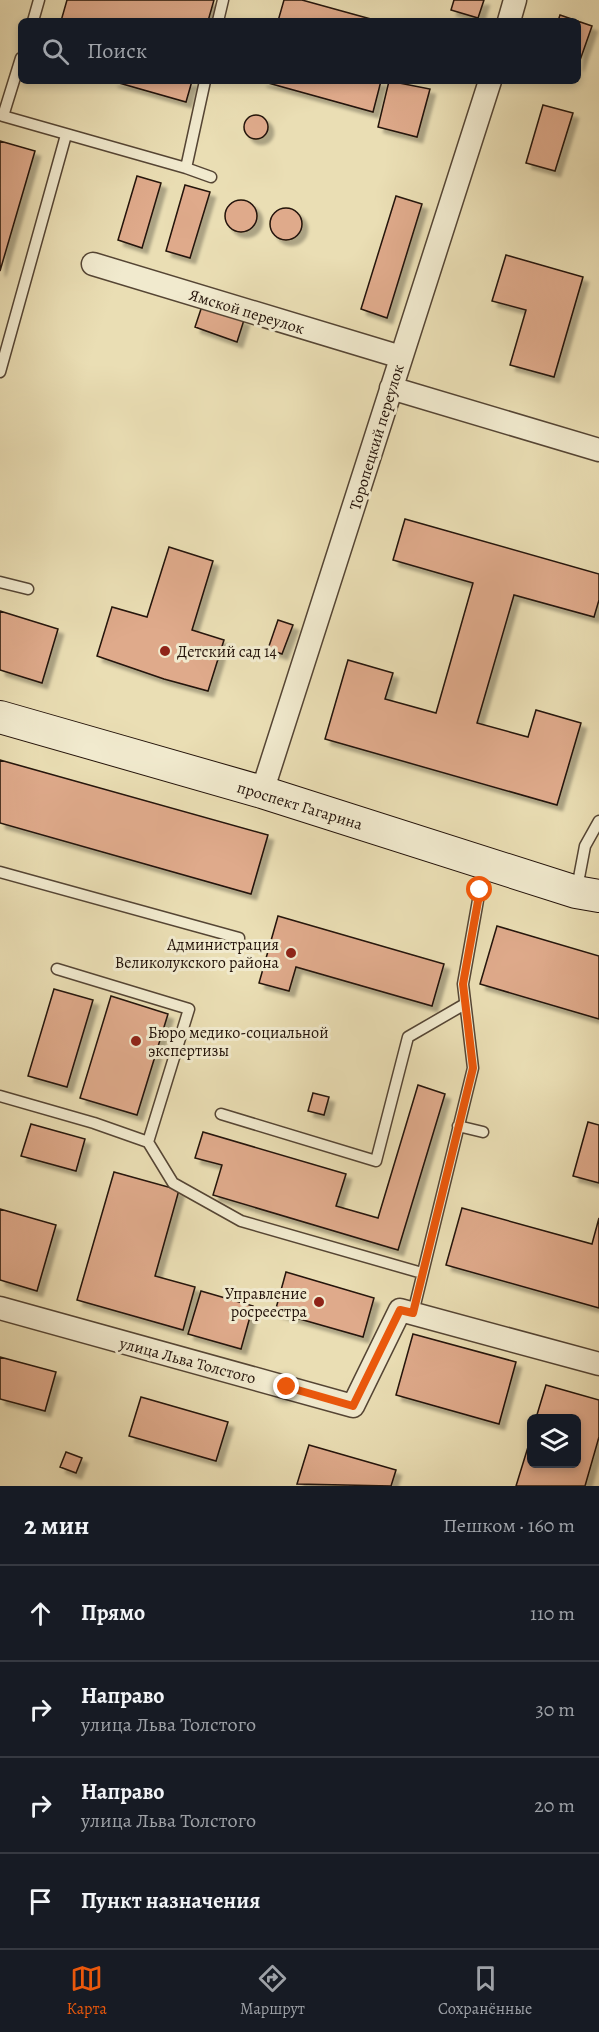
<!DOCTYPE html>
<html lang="ru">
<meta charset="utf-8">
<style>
:root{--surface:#171b24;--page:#20242c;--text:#f1f3f6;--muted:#9ea1a6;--line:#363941;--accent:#ea580c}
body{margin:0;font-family:Alegreya,serif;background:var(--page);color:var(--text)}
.controls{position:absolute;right:18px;bottom:18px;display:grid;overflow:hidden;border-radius:9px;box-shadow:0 3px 9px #0003}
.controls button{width:54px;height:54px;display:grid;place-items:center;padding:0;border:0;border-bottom:2px solid var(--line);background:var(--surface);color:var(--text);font:30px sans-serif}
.stop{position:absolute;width:18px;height:18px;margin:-14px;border:4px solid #ea580c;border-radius:50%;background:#fff}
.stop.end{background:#ea580c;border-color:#fff;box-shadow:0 2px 6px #0008}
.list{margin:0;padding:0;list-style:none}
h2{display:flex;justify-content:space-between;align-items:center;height:78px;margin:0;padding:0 24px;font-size:26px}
h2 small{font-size:20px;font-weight:400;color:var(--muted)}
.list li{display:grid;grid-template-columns:39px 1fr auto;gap:18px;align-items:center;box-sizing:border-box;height:96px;padding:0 24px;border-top:2px solid var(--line)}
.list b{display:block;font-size:22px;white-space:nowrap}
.list p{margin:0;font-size:20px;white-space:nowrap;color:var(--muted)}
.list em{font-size:20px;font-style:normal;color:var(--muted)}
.icon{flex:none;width:33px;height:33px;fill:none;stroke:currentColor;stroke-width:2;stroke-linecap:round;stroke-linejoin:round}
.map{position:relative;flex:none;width:599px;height:1486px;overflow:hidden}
.search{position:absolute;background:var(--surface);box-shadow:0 3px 9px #0003;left:18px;right:18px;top:18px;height:66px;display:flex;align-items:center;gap:15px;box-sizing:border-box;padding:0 21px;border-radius:9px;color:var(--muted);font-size:22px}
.sheet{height:462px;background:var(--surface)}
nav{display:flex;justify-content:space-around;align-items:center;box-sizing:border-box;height:84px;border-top:2px solid var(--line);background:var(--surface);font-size:16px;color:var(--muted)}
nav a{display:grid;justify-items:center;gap:3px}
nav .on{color:var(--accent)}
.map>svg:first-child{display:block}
.building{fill:#dfaa8b;stroke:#231209;stroke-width:1.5;filter:url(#shadow)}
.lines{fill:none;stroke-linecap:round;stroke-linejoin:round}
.lane-casing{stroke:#554534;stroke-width:13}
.street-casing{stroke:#554534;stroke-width:25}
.secondary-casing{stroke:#231209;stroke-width:34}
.lane{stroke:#f1eace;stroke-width:10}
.street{stroke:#f1eace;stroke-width:22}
.secondary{stroke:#f1eace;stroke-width:32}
.route{stroke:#ea580c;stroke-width:8}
.poi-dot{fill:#8f2418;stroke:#f1eace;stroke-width:2}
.labels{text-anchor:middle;stroke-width:6;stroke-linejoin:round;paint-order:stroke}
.street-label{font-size:16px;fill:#231209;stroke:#f1eace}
.poi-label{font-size:16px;fill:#231209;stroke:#f1eace;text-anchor:start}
</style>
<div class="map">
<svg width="599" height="1486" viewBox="0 0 599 1486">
<defs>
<filter id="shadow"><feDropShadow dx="5.5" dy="5.5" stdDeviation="1.5" flood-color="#0004"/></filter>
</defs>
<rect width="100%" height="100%" fill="#eadeb4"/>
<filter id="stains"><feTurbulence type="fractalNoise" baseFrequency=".00333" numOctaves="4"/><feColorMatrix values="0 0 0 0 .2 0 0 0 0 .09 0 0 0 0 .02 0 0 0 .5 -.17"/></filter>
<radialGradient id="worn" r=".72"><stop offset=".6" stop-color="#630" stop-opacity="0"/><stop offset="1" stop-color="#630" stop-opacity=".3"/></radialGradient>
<!-- building -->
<path class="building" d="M67,0H214L208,21H61Z
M284,0H302L378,21H278Z
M454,0H484L478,18L451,10Z
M560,15L592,26L578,66V21H558Z
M112,81H192L186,102Z
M261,81H381L373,112Z
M389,81L430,89L417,137L378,127Z
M543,105L573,113L555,171L526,163Z
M244 127a12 12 0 1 1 24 0a12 12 0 1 1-24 0Z
M0,141L35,151L0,271Z
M137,176L161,183L142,248L118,240Z
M185,185L210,192L190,258L166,251Z
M396,196L422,204L387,318L361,309Z
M225 216a16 16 0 1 1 32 0a16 16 0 1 1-32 0Z
M270 224a16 16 0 1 1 32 0a16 16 0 1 1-32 0Z
M506,255L583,277L554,377L510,365L526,310L492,301Z
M202,306L244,320L237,342L195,327Z
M405,519L599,574V600L594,617L514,595L477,723L528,737L536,710L581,723L557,805L325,739L348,660L393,673L385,699L436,713L473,583L393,560Z
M169,547L213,561L192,630L224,640L208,691L164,679L97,656L112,607L147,617Z
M0,611L58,629L42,683L0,670Z
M278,620L293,625L282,654L268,649Z
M0,760L268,835L251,894L0,823Z
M278,916L444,964L432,1006L296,967L289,991L259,983Z
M497,926L599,956V1019L480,984Z
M54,989L93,1000L67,1087L28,1076Z
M111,996L168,1014L137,1115L80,1098Z
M418,1085L445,1094L398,1250L213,1195L222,1165L195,1158L203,1132L346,1174L336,1206L378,1218Z
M313,1093L329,1097L324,1115L308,1111Z
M588,1122L599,1125V1183L573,1176Z
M31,1124L85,1139L76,1171L21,1156Z
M114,1172L179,1190L155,1276L195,1287L183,1330L77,1300Z
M462,1208L592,1244L599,1218V1308L446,1265Z
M0,1209L56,1225L37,1291L0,1280Z
M286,1272L374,1298L363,1337L275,1312Z
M201,1291L253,1306L241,1349L188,1334Z
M413,1334L516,1362L499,1424L396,1395Z
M0,1357L56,1372L45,1411L0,1399Z
M546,1385L599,1400V1437L585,1486H516L532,1434V1464H576V1418H536Z
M141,1397L228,1422L216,1461L129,1436Z
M309,1445L396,1470L391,1486L297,1484Z
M66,1452L82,1458L76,1473L60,1467Z"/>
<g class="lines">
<!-- lane casing -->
<g class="lane-casing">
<path id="lane" d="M33,21L39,0
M218,21L223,0
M21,58L3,116L186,168L205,81
M186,168L211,177
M0,372L66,135
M0,582L28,589
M0,872L239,938
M577,888L585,846L599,821
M57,969L189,1009L148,1142
M0,1096L94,1123L148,1142L173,1183L241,1221L422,1273
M221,1114L376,1161L408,1037L465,1004
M458,1126L483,1132
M413,1313L473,1068L463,984L480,889"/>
</g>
<!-- street casing -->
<g class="street-casing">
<path id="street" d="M509,21L515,0
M93,264L401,357
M391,388L599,450
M262,792L490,81
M0,1308L353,1406L400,1310L599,1364"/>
</g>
<!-- secondary casing -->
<g class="secondary-casing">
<path id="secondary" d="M0,717L262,792L576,892L599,896"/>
</g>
<!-- lane -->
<use href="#lane" class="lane"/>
<!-- street -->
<use href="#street" class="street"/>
<!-- secondary -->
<use href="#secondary" class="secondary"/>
</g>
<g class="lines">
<!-- route -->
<path class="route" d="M287,1387L353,1406L400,1310L413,1313L473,1068L463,984L480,890"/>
</g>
<!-- markers -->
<g class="poi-dot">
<circle cx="165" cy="651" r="6"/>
<circle cx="291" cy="953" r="6"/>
<circle cx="136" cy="1041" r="6"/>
<circle cx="319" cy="1302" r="6"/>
</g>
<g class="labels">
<!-- street labels -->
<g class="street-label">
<text transform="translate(247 311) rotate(17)" y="6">Ямской переулок</text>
<text transform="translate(376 437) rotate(-73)" y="6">Торопецкий переулок</text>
<text transform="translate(300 805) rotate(17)" y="6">проспект Гагарина</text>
<text transform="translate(188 1360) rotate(15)" y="6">улица Льва Толстого</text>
</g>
<!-- poi labels -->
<g class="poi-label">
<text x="177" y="657">Детский сад 14</text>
<text x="279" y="950" text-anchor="end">Администрация<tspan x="279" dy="18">Великолукского района</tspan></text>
<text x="148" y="1038">Бюро медико-социальной<tspan x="148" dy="18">экспертизы</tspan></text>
<text x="307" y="1299" text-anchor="end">Управление<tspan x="307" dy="18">росреестра</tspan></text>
</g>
</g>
<rect width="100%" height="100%" filter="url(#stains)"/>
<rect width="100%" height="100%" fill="url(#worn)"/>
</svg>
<div class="controls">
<button><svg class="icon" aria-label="layers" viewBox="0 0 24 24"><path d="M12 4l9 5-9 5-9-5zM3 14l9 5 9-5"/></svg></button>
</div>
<div class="stop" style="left:480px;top:890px"></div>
<div class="stop end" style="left:287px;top:1387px"></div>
<div class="search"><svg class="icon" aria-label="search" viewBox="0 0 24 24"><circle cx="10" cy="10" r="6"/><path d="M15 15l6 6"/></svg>Поиск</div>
</div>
<section class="sheet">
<h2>2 мин<small>Пешком · 160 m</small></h2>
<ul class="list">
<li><svg class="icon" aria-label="ahead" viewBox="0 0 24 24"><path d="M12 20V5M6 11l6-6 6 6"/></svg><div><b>Прямо</b></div><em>110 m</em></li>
<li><svg class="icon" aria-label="right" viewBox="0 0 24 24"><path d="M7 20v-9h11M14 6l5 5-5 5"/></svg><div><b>Направо</b><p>улица Льва Толстого</p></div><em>30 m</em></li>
<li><svg class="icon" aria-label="right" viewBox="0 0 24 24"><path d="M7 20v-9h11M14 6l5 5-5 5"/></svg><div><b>Направо</b><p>улица Льва Толстого</p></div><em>20 m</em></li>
<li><svg class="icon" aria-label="arrive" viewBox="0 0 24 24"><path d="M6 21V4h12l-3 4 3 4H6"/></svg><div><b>Пункт назначения</b></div></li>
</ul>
</section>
<nav>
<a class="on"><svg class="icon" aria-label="map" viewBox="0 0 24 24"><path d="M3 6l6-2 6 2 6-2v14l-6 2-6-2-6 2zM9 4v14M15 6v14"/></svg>Карта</a>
<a><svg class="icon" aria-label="directions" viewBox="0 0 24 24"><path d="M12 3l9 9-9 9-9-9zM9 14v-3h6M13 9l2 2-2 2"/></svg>Маршрут</a>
<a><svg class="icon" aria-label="saved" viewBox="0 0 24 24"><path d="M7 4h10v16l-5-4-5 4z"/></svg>Сохранённые</a>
</nav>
